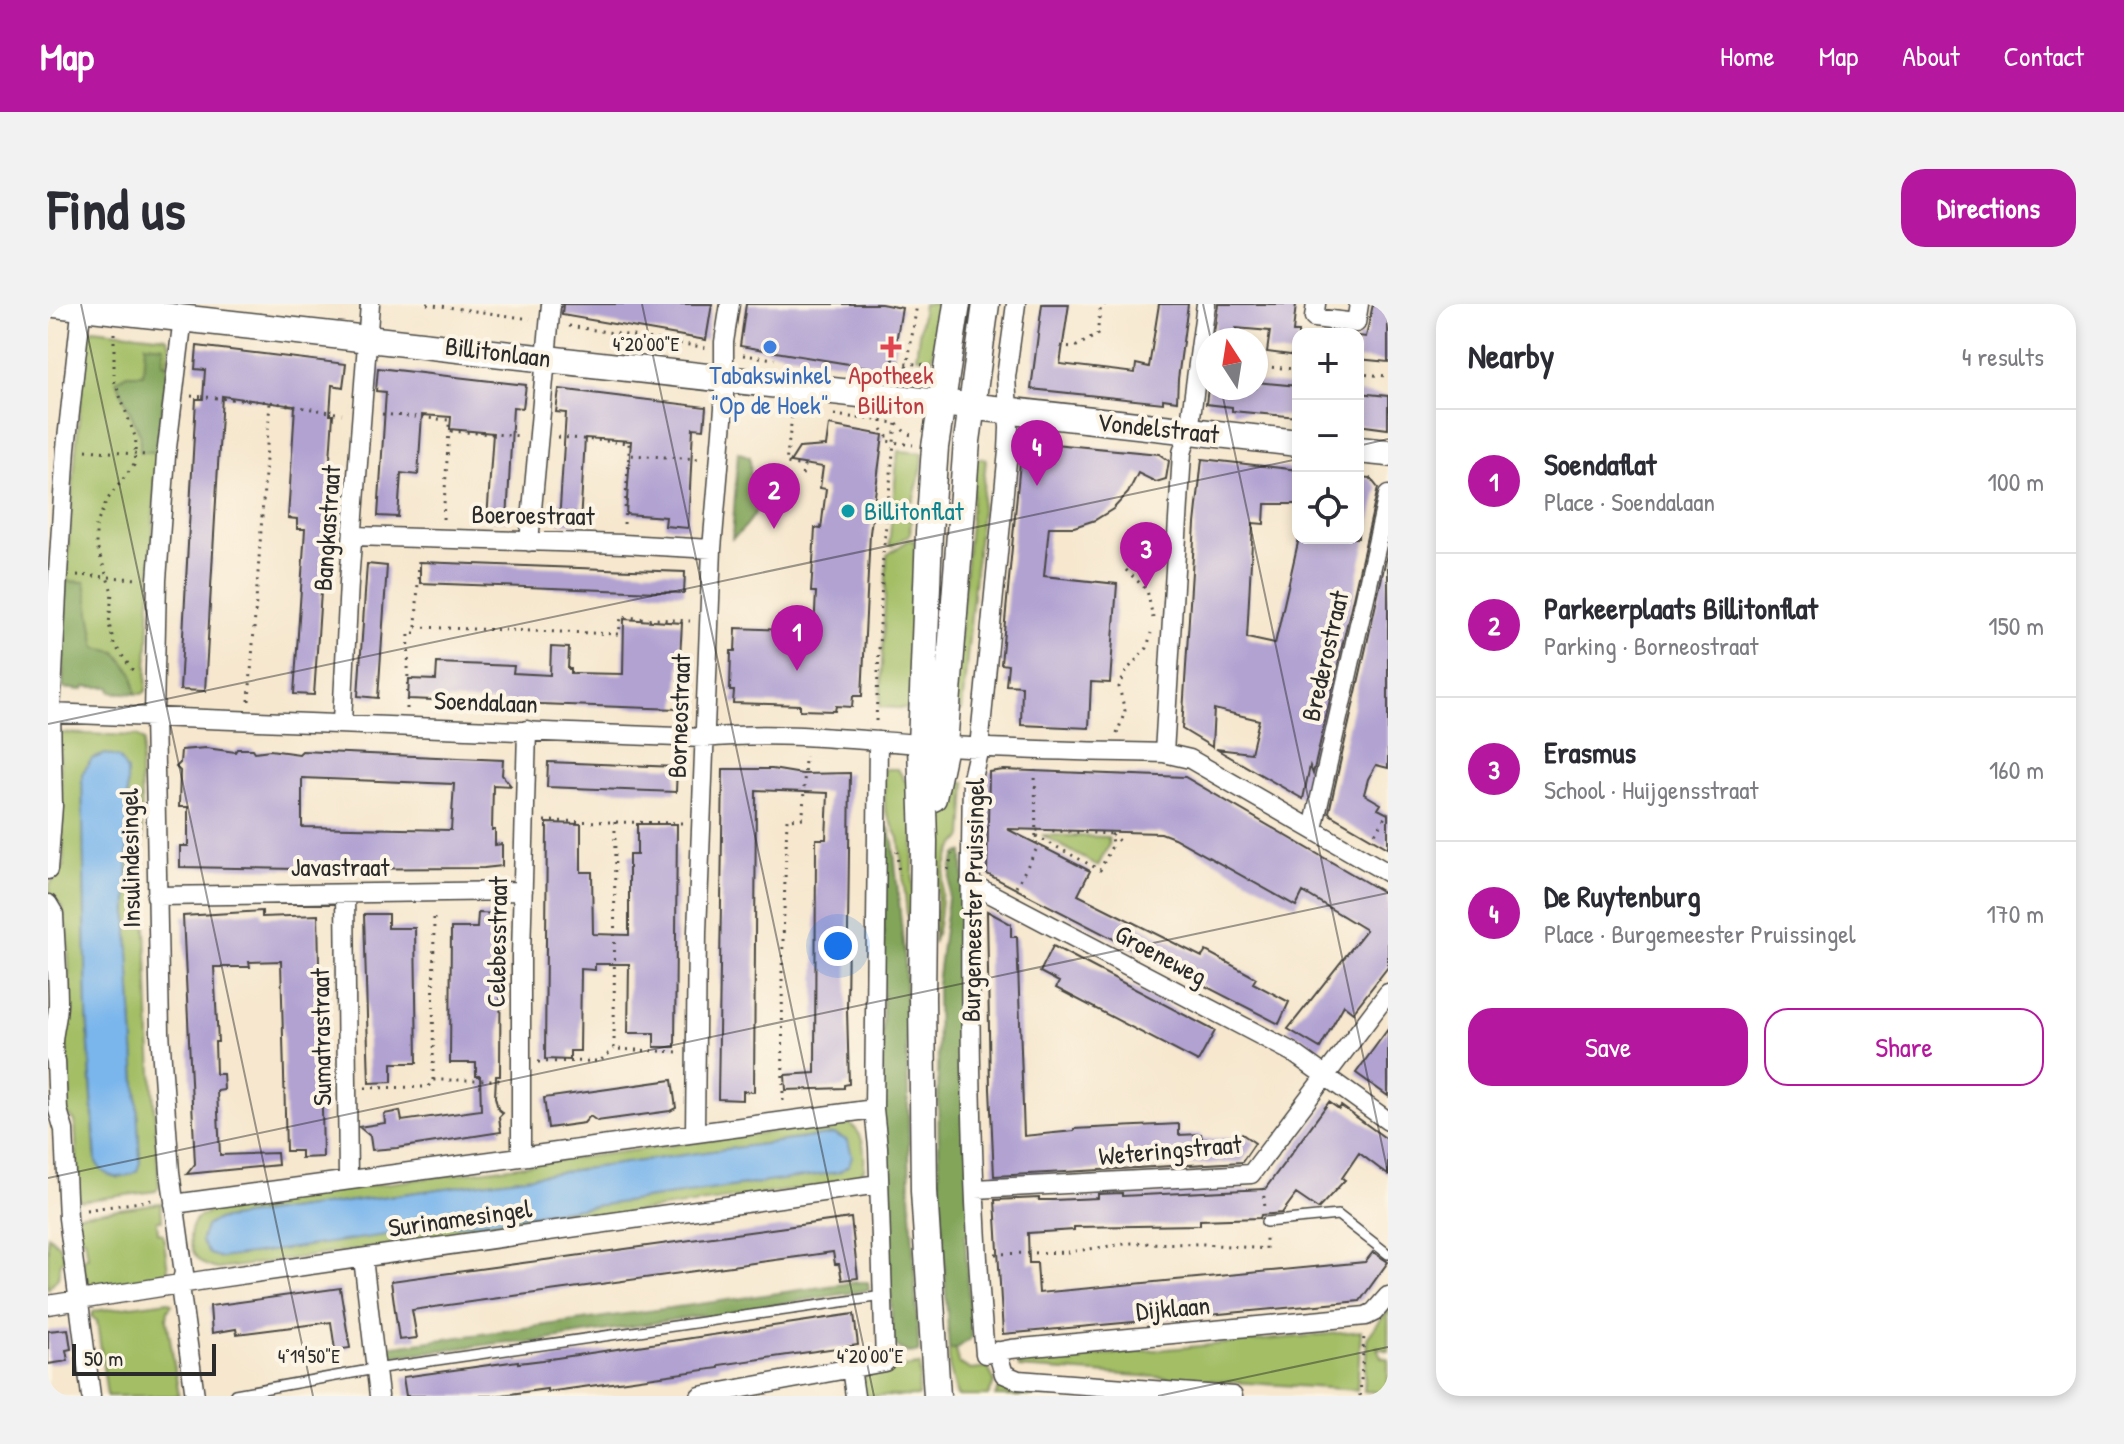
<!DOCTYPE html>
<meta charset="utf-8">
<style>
:root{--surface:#fff;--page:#f2f2f3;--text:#2b2b33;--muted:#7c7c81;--line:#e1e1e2;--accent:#b5179e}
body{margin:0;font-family:"Patrick Hand",sans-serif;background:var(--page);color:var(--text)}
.controls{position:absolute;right:24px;top:24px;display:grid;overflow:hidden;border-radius:16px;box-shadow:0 4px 12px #0003}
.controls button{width:72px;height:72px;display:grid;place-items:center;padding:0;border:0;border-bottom:2px solid var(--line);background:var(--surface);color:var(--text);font:40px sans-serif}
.compass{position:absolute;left:1148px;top:24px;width:72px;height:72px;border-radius:50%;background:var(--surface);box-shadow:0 4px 12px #0003;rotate:348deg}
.scale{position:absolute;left:24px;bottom:20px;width:144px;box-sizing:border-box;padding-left:8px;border:4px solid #2b2b2b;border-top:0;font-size:22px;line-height:28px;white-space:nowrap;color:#2b2b2b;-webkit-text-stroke:6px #fcf5e5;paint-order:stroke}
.you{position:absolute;left:790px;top:642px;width:28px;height:28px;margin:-20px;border:6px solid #fff;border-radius:50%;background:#1a73e8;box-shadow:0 0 0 12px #1a73e833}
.badge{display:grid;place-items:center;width:52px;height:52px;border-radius:50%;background:var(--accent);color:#fff;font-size:26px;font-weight:700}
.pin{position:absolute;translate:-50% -66px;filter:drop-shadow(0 2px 4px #0008)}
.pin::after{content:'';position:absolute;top:42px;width:28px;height:24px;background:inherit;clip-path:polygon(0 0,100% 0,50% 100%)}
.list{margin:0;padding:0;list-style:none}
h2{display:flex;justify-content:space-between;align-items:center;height:104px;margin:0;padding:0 32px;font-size:34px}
h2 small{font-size:26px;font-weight:400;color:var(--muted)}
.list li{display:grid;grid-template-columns:52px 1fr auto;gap:24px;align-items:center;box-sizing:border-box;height:144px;padding:0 32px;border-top:2px solid var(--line)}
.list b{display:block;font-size:30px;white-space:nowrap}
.list p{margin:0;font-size:26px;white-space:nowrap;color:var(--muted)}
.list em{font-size:26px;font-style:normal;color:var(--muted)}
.actions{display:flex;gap:16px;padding:24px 32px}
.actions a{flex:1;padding:18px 0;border:2px solid var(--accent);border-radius:24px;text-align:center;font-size:28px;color:var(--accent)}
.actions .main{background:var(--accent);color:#fff}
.icon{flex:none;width:44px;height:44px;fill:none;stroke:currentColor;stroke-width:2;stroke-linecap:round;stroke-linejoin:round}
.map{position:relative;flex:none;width:1340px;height:1092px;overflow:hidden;border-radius:24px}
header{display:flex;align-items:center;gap:48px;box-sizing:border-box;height:112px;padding:0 40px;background:var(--accent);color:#fff}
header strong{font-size:38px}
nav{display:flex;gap:44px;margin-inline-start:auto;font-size:28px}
.intro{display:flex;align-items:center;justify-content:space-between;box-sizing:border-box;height:192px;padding:0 48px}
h1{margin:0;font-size:56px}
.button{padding:20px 36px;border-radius:24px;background:var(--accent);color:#fff;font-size:28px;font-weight:700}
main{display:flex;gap:48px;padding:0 48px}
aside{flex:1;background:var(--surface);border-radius:24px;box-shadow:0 4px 12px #0003}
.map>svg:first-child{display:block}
.green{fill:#a3be65;stroke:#677448;stroke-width:2;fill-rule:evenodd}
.forest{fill:#82a55a;stroke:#566842;stroke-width:2}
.water{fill:#7ab6ec;stroke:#52708c;stroke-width:2}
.building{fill:#b1a2d2;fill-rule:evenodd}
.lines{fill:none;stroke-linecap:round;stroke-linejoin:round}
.lane-casing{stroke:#494743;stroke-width:12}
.street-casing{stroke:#494743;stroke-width:21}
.secondary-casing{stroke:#494743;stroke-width:29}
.path{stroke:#494743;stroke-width:3;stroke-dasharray:2 6;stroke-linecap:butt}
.lane{stroke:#fff;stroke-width:9}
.street{stroke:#fff;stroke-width:18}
.secondary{stroke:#fff;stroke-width:26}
.ticks{fill:none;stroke:#2b2b2b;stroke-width:2;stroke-opacity:0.45}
.shop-dot{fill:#3f7fe0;stroke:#fcf5e5;stroke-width:3}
.health-dot{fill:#e0444e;stroke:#fcf5e5;stroke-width:3}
.culture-dot{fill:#0f9aa8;stroke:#fcf5e5;stroke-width:3}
.labels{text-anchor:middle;stroke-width:8;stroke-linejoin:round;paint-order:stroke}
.street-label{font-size:26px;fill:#2b2b2b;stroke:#fcf5e5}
.shop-label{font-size:26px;fill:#366cbe;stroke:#fcf5e5}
.health-label{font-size:26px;fill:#be3a42;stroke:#fcf5e5}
.culture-label{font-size:26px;fill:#0d838f;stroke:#fcf5e5;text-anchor:start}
.ticks-label{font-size:20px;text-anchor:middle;fill:#2b2b2b;stroke:#fcf5e5;stroke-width:8;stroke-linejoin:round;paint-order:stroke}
</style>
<header>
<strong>Map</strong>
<nav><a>Home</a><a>Map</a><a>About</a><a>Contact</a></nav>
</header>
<div class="intro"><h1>Find us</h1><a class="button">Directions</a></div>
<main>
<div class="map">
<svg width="1340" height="1092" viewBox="0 0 1340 1092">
<rect width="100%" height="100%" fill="#fcf5e5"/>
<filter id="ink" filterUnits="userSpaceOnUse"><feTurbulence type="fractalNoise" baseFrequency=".0125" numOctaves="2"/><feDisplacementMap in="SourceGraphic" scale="16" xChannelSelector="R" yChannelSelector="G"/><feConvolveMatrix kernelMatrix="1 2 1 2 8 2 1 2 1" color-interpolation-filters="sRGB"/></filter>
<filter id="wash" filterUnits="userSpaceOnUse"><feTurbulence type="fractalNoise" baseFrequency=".006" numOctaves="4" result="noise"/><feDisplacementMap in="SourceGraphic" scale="32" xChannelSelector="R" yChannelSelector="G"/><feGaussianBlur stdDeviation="1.8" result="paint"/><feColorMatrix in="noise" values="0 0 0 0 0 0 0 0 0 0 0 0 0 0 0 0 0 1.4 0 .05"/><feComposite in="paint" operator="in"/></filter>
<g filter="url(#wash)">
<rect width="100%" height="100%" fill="#f6e7ce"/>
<!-- green -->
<path class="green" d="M875,0H894L884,55L868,53Z
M45,25L118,33L122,40L108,156L98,387L94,390L63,388L62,383H37L35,386L15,384C17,265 26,148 40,29Z
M850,147L875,149L874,163L865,197H859L857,214L863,216L862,230L844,242H841Z
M928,154L938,155L914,406L905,405Z
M861,236H866L872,278L867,405L832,403L839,251Z
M11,429L89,432L96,437L92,466L102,734L111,882L108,887L33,897L27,892V876L30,874L27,817L15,806L14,795L22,792L14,692L19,691L22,685L19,622L16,621L15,604L2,591V580L16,562ZM58,450L79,467L80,628L92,858L84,870L70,874L47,851L39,708L34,470L44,455Z
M836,465H850L857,477H866L864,657L851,534L837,506Z
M898,478H918L915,533C885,560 899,606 885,639Z
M994,531L1060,533L1061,540L1050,562Z
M798,818C817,827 817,846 816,865L804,878L170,965C145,961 135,936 148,915L171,902ZM786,830L794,833L168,916Z
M113,899L114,916H109L110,929L115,930L120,966L114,973L45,983L38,977L35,954L40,953L37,934H32L28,911Z
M0,931L12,942L17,956L13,957L10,973L0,985Z
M120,997L124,1000L120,1006L119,1015L131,1092H59L49,1017L43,1012L46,1007Z
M1340,1006V1047L1329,1043L1333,1053L1340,1055V1089L1316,1087L1319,1034Z
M1313,1027L1309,1086L971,1064L970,1059Z
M901,1045H908L910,1059L923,1066L940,1064L947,1078L940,1092H909L901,1061Z
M872,1061L870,1092H813L814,1075L825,1067Z
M955,1077L1077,1092H947Z"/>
<!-- forest -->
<path class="forest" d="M97,40L116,42L115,59L120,61L109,148H92V130L68,76L79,70H95Z
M690,148L702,153L704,199L720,161L728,165C717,191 707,218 684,235Z
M17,277L37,278L48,344L68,348L85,370L88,390L63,388L62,383H37L35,386L15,384Z
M836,523L841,524L845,538L857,658L862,888L871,1048L860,1049L845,1041L834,810Z
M913,548H915L924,930L917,931L923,1034L908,1045H901L891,867L889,680L904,563L908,551Z
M810,978H820L821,986L677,1009L675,1013L660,1015L655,1011L480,1039L461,1038L339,1053L338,1043Z"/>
<!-- water -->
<path class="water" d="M58,450L71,454L79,467L80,628L92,858L89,867C73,877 57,875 48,858L39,708L34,470L44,455Z
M787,830L800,837L804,852L801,861L791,868L173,954L161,950L153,937L158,922L168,916Z"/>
<g id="blocks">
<!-- building -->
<path class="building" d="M515,0H664L658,36L514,11Z
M698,0H833L854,4L843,67L692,42Z
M994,0H1021L1012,60L1087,69L1088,60L1101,63L1111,0H1140L1130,75L1129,97L1115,95V99L983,85Z
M1170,0H1248L1245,28H1250V52L1219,48L1222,27L1188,24L1187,36H1165Z
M1325,0H1340V58L1310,55V32L1318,33Z
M149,42L298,60L295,83L284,81L282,111H285L266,391L246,390L257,225H249V215L240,214L247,102L174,92L157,387L132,386L148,95H155L157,66L147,65Z
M330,64L478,81L475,104L465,103L459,217L439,216L445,129L402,125L403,113L374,111L370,171L353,169L350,213L330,212L338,88L328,87Z
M1208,78L1250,82V113L1184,107V103L1158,100L1160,84H1208Z
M511,85L658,103L656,125L645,124L640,224L617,222L618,213L578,210L583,137L537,134L532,220L511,219L518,109L508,108Z
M1310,89L1340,92V125L1310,121Z
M781,121L835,131L822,229L814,392H805L804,403L788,402L787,407L752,406V401L685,399L686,387H682L683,347H687L688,324L766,327L768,288H763L765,258L767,224L773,225L778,185L772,184L775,163L742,158L751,144L778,142Z
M974,137L1111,150L1121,157L1118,175L1108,178L1090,169L1080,189L1065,205L1047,216L1026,223H1001L996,272L1069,280L1062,379L1043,378L1041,424L973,421L974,382L958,381L960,361L953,360Z
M1154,155L1250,166V200H1217L1216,220L1205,219L1199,334L1227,340L1251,234H1310V173L1322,174L1330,184L1265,470L1262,462L1255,495L1168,445L1203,449L1211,416L1166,405L1164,443L1134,425L1147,220Z
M1340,246V464L1328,461L1320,475L1316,490L1333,500L1330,505L1340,510V544L1283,511L1281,508Z
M372,258L637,268L636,289L372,279Z
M319,260L339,262L330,394L310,392Z
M576,315L634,319L629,405L360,395L361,375L388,376L389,359L466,362L465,369L502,371L503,343L521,344L520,365H523V369L575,370Z
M158,444L187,448L189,445H205L207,448L222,446L251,450L254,447L455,456L454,471L463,482L445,481L444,526H447V541L454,540V562L436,564L249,565L132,563V542H140V503H131L132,467L128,463L132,459L133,446ZM254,474L406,480L403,526L254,523Z
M500,458L629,463L628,488L499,483Z
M675,465H724L754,470L802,469L799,705L801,780L796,781V784L738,786L737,771L767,769L768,535H778L780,489L708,486L706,788L695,787V796L670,795Z
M956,466L1137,473L1340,591V663L1305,708L1296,701L1272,744L1240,725L1318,626L1255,588L1248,602L1126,534L1113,529L959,525L1042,567L1030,591L1154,653L1158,647L1208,674L1205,679L1241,698L1231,720L939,570L941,468Z
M499,519L533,520V568H544L545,630L581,631V551H589V520H629L627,743H606V729H580L581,660H547V666L533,665L532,747H522V756L497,755Z
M214,607V613L270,611L275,853L253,854V847H238L233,657L201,658L202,663H166L170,738H167L168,770H175L176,786L169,787L172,851L229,849L230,861L139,870L147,860L135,612Z
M939,607L963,620V633H969L976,832L1026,827V825L1131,820V831L1153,830L1154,835L1191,833L1194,830L1207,839L1194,858L946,872L942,785Z
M430,609L453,610L452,772H448L447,793L450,805L455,809L451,813L453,828L349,844L324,846L322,832L311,823L337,819L336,810L352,807L354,817L433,806L432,772H428V759H402L403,624H429Z
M316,610H340V624H367L369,759H344V778L321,779Z
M1005,642L1167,727L1150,758L1008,684L1011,678L992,668Z
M1340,725V792L1308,769Z
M624,776L628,804L622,807L549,817L542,812L536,819L500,824L496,794Z
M1281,798L1291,805L1293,802L1340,836V871L1311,849L1294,874L1297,876L1270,905L1248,890L1234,909L1213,911L1212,914L1152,916V921L1026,923V926L980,929L981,959H989L991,989L1317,958L1325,948L1340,958L1312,997L955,1030L947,896L991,894V896H1005L1050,894V890L1074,889V892L1217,885Z
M803,914L810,974L794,976L791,960H787L785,948L764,951L364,1006L369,1034L351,1036L343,977Z
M292,984L302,1044L287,1046L283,1018L189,1030L188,1025L164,1029L162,1002Z
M806,1010L810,1041L671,1061V1064L499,1088V1085L447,1092H358L355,1073L470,1057V1059L495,1056Z
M20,1025L23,1045L18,1046L20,1057L0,1060V1027Z"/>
</g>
</g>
<g filter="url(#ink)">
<use href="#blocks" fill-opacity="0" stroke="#494743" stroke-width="2"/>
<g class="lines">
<!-- lane casing -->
<g class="lane-casing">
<path id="lane" d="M1218,918L1290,911L1340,950
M187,1090L327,1065L835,992"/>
</g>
<!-- street casing -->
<g class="street-casing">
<path id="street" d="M968,0L958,73L961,124L960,147L931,444L924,474C921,665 920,859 937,1050L963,1045L1318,1012L1326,1008L1340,992
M1268,0L1266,14L1308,19L1311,0
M135,13L118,152L109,276L106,411L112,728L122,868L136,969L132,982L147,1092
M306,232L575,240L664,245
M481,238L503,0
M0,409L656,434C728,427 799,435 870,440C952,446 1034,447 1116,449L1142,455L1340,569
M294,418L301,278L322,0
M1116,449L1134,149L1141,127L1158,0
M1265,525L1340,191
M0,566L5,502L3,409L10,270L18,144L34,0
M922,579L1244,748L1340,817
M297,590L300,876
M108,592L475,587
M0,600L6,610C7,640 10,670 10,700C10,719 0,738 8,757L10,806L16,826L20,914L43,1092
M647,828L649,628L664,245L676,104V38L682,0
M473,852V652L479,426
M928,885L1203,870L1340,689
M126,900L826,805
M315,954L331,1092
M0,1001L157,976L831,880
M949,1047L956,1070L970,1076L1185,1092
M803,1064L807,1092
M652,1092L837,1058L830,843L826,805L830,437"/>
</g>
<!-- secondary casing -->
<g class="secondary-casing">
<path id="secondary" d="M7,0C422,44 836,92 1250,139
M1310,146L1340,149
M885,494L896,442L919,137L938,0
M889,1092L876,887L874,693L876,537L873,441L881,229L887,143L909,0"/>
</g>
<!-- path -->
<path class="path" d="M379,0L482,15
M1056,0H1065
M521,22L660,44
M66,29V76L88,135L86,161L59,196L48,222V240L64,288L61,320L66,340L88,371
M1012,42L1027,43L1049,31L1053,0
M695,51L727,55
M1208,62L1247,65
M841,69L846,67L848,58L877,61
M855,70L860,58L869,0
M1310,70L1340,72
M143,92L222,98L294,110
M745,105L738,159L756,162L754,172
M334,110L401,116V127L474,132
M786,111L848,119L859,130L865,131
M834,117V125L839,132L838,137L865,141
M510,133L581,139V151
M38,146L98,151
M395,215L401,127
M576,220L581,151L653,155
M1078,266L1099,286L1105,314
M29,271L90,275
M368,323L571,330L573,313L642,317
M201,397L222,98
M359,405L361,329H367L368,323L371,254
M828,417L835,251L848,118
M1069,430L1077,407L1071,383L1079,366L1099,344L1103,329
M496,517L637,519
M567,518L566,745L631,748
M1063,530L1071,537
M988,532L1052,566L1064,542L1063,530L988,526
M1323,536L1340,508
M849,547L851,571
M900,566L904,550
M968,583L988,546L987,464
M490,758L552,757L566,745
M385,776L386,608
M317,784L380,783L385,776H454
M735,797L734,668L739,515L755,514L757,452
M1215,884L1217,904
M38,906L105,896
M947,950L1020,948L1084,939L1156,940L1218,945V931
M1312,1092L1316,1032"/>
<!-- lane -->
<use href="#lane" class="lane"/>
<!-- street -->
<use href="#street" class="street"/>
<!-- secondary -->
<use href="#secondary" class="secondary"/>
</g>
</g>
<!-- ticks -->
<path class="ticks" d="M33,0L265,1092M594,0L826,1092M1155,0L1163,36M1173,84L1340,869M1310,142L1340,135M0,420L1250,155M0,874L1340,589M1110,1092L1340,1043"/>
<!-- markers -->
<circle class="shop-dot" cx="722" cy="43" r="8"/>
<path class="health-dot" d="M839 31h8v8h8v8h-8v8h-8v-8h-8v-8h8z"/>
<circle class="culture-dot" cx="800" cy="207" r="8"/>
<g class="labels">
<!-- street labels -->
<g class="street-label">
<text transform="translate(450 48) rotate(7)" y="9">Billitonlaan</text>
<text transform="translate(1110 124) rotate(6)" y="9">Vondelstraat</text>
<text transform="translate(485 211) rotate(1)" y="9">Boeroestraat</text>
<text transform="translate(279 224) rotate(-86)" y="9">Bangkastraat</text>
<text transform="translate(1277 352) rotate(-77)" y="9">Brederostraat</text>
<text transform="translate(438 398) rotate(2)" y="9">Soendalaan</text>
<text transform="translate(631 412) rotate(-88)" y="9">Borneostraat</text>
<text transform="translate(82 554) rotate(-91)" y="9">Insulindesingel</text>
<text x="292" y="572">Javastraat</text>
<text transform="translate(925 596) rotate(-89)" y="9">Burgemeester Pruissingel</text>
<text transform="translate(449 638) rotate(-89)" y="9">Celebesstraat</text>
<text transform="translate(1113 651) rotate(28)" y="9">Groeneweg</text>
<text transform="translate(273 733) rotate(-91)" y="9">Sumatrastraat</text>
<text transform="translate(1122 846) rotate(-5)" y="9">Weteringstraat</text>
<text transform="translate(412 914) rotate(-8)" y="9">Surinamesingel</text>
<text transform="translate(1125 1004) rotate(-5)" y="9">Dijklaan</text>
</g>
<!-- shop labels -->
<g class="shop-label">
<text x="722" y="80">Tabakswinkel<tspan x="722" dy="30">"Op de Hoek"</tspan></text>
</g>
<!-- health labels -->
<g class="health-label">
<text x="843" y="80">Apotheek<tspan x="843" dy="30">Billiton</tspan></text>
</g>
<!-- culture labels -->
<g class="culture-label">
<text x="816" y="216">Billitonflat</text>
</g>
</g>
<g class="ticks-label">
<text x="598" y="47">4°20'00"E</text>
<text x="261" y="1059">4°19'50"E</text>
<text x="822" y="1059">4°20'00"E</text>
</g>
</svg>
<div class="controls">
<button>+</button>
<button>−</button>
<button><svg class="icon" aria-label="locate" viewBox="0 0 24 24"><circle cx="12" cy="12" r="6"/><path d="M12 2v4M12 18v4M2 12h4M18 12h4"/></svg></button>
</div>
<svg class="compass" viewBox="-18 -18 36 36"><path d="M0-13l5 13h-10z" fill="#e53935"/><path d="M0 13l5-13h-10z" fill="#7c7c81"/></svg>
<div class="scale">50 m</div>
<div class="you"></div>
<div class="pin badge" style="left:749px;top:367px">1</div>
<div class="pin badge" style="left:726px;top:225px">2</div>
<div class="pin badge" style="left:1098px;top:284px">3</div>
<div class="pin badge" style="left:989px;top:182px">4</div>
</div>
<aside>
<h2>Nearby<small>4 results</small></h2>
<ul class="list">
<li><span class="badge">1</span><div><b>Soendaflat</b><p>Place · Soendalaan</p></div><em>100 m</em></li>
<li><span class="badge">2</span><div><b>Parkeerplaats Billitonflat</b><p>Parking · Borneostraat</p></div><em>150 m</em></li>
<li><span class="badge">3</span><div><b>Erasmus</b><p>School · Huijgensstraat</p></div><em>160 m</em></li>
<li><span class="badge">4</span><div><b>De Ruytenburg</b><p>Place · Burgemeester Pruissingel</p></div><em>170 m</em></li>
</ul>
<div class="actions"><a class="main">Save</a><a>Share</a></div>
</aside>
</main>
